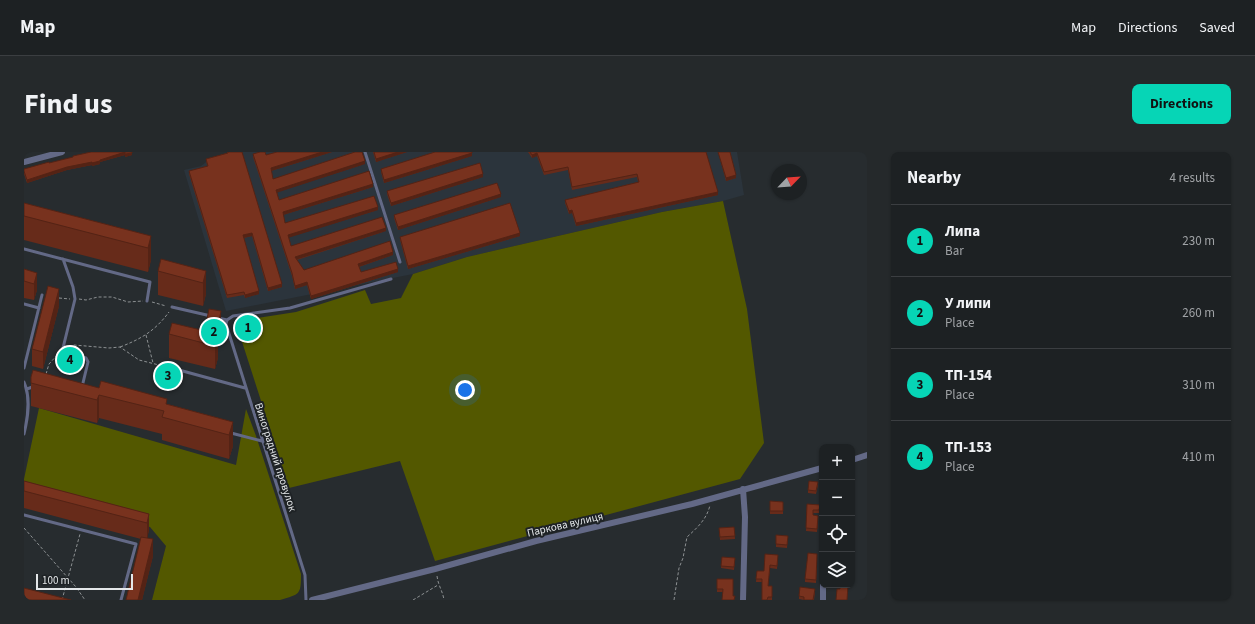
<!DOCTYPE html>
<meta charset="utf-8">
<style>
:root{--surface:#1d2123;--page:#25292b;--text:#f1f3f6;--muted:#a0a3a6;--line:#3b3e41;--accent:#06d5b6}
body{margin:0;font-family:"Source Sans 3",sans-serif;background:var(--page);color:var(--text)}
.controls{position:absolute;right:12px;bottom:12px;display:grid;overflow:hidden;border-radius:8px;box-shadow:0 1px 3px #0004}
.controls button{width:36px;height:36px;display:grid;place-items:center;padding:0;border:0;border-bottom:1px solid var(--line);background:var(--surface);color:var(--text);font:20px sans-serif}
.compass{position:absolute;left:747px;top:12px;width:36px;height:36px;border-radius:50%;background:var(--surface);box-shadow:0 1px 3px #0004;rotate:65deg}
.scale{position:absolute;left:12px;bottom:10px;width:97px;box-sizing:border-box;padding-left:4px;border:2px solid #e4e7e9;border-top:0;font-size:11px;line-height:14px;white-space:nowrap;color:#e4e7e9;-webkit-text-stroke:3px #1e2225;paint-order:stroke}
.you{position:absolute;left:441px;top:238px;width:14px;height:14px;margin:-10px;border:3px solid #fff;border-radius:50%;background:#1a73e8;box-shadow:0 0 0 6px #1a73e833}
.badge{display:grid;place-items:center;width:26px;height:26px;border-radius:50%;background:var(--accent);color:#111;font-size:13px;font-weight:700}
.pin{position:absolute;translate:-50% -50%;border:2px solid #fff;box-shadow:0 1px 4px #0006}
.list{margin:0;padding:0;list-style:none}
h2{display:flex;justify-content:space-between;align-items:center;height:52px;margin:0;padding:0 16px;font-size:17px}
h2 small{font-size:13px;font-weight:400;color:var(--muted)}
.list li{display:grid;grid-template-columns:26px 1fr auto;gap:12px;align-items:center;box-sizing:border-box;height:72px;padding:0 16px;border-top:1px solid var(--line)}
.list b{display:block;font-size:15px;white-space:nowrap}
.list p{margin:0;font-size:13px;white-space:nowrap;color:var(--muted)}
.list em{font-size:13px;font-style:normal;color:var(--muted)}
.icon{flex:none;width:22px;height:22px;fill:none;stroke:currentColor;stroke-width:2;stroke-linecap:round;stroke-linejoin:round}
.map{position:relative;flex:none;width:843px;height:448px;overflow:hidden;border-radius:8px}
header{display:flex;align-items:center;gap:24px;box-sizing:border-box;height:56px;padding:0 20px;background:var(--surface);border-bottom:1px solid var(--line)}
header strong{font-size:19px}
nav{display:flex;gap:22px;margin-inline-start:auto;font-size:14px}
.intro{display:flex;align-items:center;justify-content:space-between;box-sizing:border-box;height:96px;padding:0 24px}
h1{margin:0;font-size:28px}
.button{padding:10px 18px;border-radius:8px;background:var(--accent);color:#111;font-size:14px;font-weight:700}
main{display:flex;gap:24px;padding:0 24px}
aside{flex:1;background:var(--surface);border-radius:8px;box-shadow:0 1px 3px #0004}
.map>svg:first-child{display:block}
.built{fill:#2b343c}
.green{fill:#535800}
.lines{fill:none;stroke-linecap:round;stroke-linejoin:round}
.path{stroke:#8d9193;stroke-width:1;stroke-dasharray:3 2;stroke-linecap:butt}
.lane{stroke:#636986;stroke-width:3}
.street{stroke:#636986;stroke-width:6}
.wall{fill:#672b1a}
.shaded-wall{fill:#542315}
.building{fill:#78321e;stroke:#542315}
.labels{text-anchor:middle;stroke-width:4;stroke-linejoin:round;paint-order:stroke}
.street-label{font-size:11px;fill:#e4e7e9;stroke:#1e2225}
</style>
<header>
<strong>Map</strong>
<nav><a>Map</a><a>Directions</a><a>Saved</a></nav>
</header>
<div class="intro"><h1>Find us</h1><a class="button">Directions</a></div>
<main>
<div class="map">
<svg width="843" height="448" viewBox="0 0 843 448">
<rect width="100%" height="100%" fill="#272c2f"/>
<!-- built -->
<path class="built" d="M210,0H713L720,43L699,49L638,60L443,105L389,122L202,159L160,18L177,14L186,7Z"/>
<!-- green -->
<path class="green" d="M699,49L723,157L740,291L716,327L411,409L376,309L265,336L212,171L221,168L272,160L341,138L347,152L377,146L389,122L443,105L638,60Z
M15,256L212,313L222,257L232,284L277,422C277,443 276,442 256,448H128L142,394L126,375L0,340V327Z"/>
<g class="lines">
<!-- path -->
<path class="path" d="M35,146L46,147
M55,147L62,148L74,145H88L104,150L119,149
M128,150L142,154
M122,183L129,211
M45,195L50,193L85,196L96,195L115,208L139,214
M96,195C117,187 131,179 145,160
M22,222L25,212L36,200
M0,376L52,435L61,448
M413,424C414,433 419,440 420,448
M38,448L56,382
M389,448L414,433
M650,448L655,416L659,406L663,385C673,376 683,367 686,353"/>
<!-- lane -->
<path class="lane" d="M341,0L376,110
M0,97L126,130L123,149
M39,107L49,135L51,147L39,196L41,200L62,206L64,210L58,235
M0,152L15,156
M148,155L187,164
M194,166L203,168L209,164L266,156L367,127
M203,168L202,172L281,423L282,448
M144,215L221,236
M0,216L18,143
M0,230C7,246 4,265 0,282
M3,237L11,234
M207,281L238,289
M0,363L112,392L97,448"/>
<!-- street -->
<path class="street" d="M0,10L38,0
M828,308L843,303
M288,448L411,417L512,389L668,352L798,316
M719,448L721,365L719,337
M799,448V433"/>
</g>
<!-- wall -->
<path class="wall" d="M108,0V3L101,5V3L76,10V12L68,14V13L43,18L3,31L0,22V17Z
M203,0H218L258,135L244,139L228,84L220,86L235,142L221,146L220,143L203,146L165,22V19L183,14L182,7L203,1Z
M253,0H308L247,19L249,27L341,12L253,40L255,48L349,35L259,63L261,71L354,58L265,85L267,94L362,79L273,108L280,118L369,103L335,115L337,120H374L287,147L283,133L271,137L268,124L229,5V2L242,3Z
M349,0H383L352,10Z
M504,0H682L694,43L552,74L548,61L545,62L541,51V48L614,30L613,25L548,38L544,18L520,23L513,4L508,6Z
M694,0H706L712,26L702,29Z
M448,4L360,31L357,20V17Z
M459,25L367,54L363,42V39Z
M477,45L374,78L370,66V63Z
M0,51L127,84V108L124,120L0,88Z
M496,84L384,117L376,88V85Z
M0,117L13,121V138L10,148L0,146Z
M134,119H182V142L179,154L134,143Z
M35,154L19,217L8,214V197Z
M197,159V176L195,186H194V206L191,217L145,206V182L183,180V167Z
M41,203L51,206L50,212L41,209Z
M140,215L149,223L148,228L139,226V220Z
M7,225L75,236L143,252L209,270V294L205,307L138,288V282L75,266L73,271L7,254Z
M0,329L125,362V378L123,386L129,404L118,448H102L117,387L0,356Z
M794,333L792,342L784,341V338Z
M746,349L759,350V362H746Z
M783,352L796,353L795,361H789V363L794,364L793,380L782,379Z
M710,375L711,387L696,388L695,376Z
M752,383L764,384L763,396L752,395Z
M793,402L792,431L781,430V427Z
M698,405L711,406L710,418L697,416Z
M754,406L753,417L746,416L744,434H748V448H738V430H732L733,419H740Z
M693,427H709L699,440H693Z
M791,440L790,448H780L775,447V444Z"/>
<!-- shaded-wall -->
<path class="shaded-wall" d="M101,0V3L76,10V12L68,14V11L76,8Z
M298,0H308L247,19V16Z
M374,0H383L352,10V7Z
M108,1V3L101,5V2Z
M448,1V4L360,31V28Z
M513,1V4L508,6V3Z
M341,9V12L252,41V38Z
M68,10V13L43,18L3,31V28L43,15Z
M459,22V25L367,54V51Z
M712,23V26L702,29V26Z
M349,32V35L259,63V60Z
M694,40V43L552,74V71Z
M477,42V45L374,78V75Z
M354,55V58L264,86V83Z
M548,58V61L545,62V59Z
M362,76V79L271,108V105Z
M228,81V84L219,86V83Z
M496,81V84L384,117V114Z
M127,84V108L124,120V96Z
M369,100V103L334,115V112Z
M374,117V120L287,147V144Z
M182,119V142L179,154V131Z
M13,121V138L10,148V132Z
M283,130V133L271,137V134Z
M258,132V135L244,139V136Z
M35,137V154L19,217V200Z
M235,139V142L221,146V143Z
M197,159V176L195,186V169Z
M194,182V206L191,217V194Z
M51,200V206L50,212V206Z
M149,217V223L148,228V222Z
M75,243V266L73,271V248Z
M209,270V294L205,307V283Z
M125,362V378L123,388V371Z
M129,387V404L118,448H114Z"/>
<!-- building -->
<path class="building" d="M67,0H108V1L101,2V0L76,8V9L68,11V10L43,15L3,28L0,19V17L25,10V11L49,5V4Z
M204,0H218L258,132L244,136L228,81L219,83L235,139L221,143L220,140L203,143L165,19L184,14L182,7L204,1Z
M236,0H241L242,3L253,0H298L247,16L249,27L331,0H338L341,9L252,38L255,48L345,19L349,32L259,60L261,71L350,44L354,55L264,83L267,94L358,65L362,76L271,105L280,118L366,89L369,100L334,112L337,120L372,110L374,117L287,144L283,130L271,134L268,121L229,2Z
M350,0H374L352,7Z
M411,0H448V1L360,28L357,17Z
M506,0H682L694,40L552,71L548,58L545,59L541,48L615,30L613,22L548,35L544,15L520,20L513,1L508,3Z
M694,0H706L712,23L702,26Z
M456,11L459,22L367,51L363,39Z
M473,31L477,42L374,75L370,63Z
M0,51L127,84L124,96L0,64Z
M486,51L496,81L384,114L376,85Z
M137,107L182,119L179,131L134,119Z
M0,117L13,121L10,132L0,129Z
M24,134L35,137L19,200L8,197Z
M185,157L197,159L195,169L183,167Z
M148,171L194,182L191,194L145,182Z
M43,198L51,200L50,206L41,203Z
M140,215L149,217L148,222L139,220Z
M9,218L75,236L77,229L143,247L142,252L209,270L205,283L138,265L140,259L75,243L73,248L7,231V225Z
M0,329L125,362L123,371L0,339Z
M785,329L794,330L792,339L784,338Z
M746,349L759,350V359H746Z
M783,352L796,353L795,358H789V363L794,364L793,377L782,376Z
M828,352H829V359H828Z
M710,375L711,384L696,385L695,376Z
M752,383L764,384L763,393L752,392Z
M117,385L129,387L114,448H102Z
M784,401L793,402L792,428L781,427Z
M741,402L754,403L753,414L746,413L744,434H748V445H744L743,448H738V427H732L733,419H740Z
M698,405L711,406L710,415L697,414Z
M693,427H709V444H711L710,448H698L699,437H693Z
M816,433H824L823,448H812L813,437H816Z
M776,435L791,437L789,448H780V445L775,444Z
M0,436L47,448H3L0,447Z"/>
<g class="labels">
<!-- street labels -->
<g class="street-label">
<text transform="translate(252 305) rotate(72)" y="4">Виноградний провулок</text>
<text transform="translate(541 372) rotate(-13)" y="4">Паркова вулиця</text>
</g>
</g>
</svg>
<div class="controls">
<button>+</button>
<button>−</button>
<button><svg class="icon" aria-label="locate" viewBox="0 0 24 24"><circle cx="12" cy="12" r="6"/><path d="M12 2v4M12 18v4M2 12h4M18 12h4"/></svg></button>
<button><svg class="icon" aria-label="layers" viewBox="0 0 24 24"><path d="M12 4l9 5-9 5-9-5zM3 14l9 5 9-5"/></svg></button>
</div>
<svg class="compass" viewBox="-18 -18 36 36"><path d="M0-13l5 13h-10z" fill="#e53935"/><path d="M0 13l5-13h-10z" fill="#a0a3a6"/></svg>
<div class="scale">100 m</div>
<div class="you"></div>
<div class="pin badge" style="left:224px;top:176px">1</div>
<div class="pin badge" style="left:190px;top:180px">2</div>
<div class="pin badge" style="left:144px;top:224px">3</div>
<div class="pin badge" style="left:46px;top:208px">4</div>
</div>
<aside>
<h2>Nearby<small>4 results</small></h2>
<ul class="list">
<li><span class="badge">1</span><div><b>Липа</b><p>Bar</p></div><em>230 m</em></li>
<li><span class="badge">2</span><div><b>У липи</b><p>Place</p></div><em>260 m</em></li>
<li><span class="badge">3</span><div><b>ТП-154</b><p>Place</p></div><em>310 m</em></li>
<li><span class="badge">4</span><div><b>ТП-153</b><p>Place</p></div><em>410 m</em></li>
</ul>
</aside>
</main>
